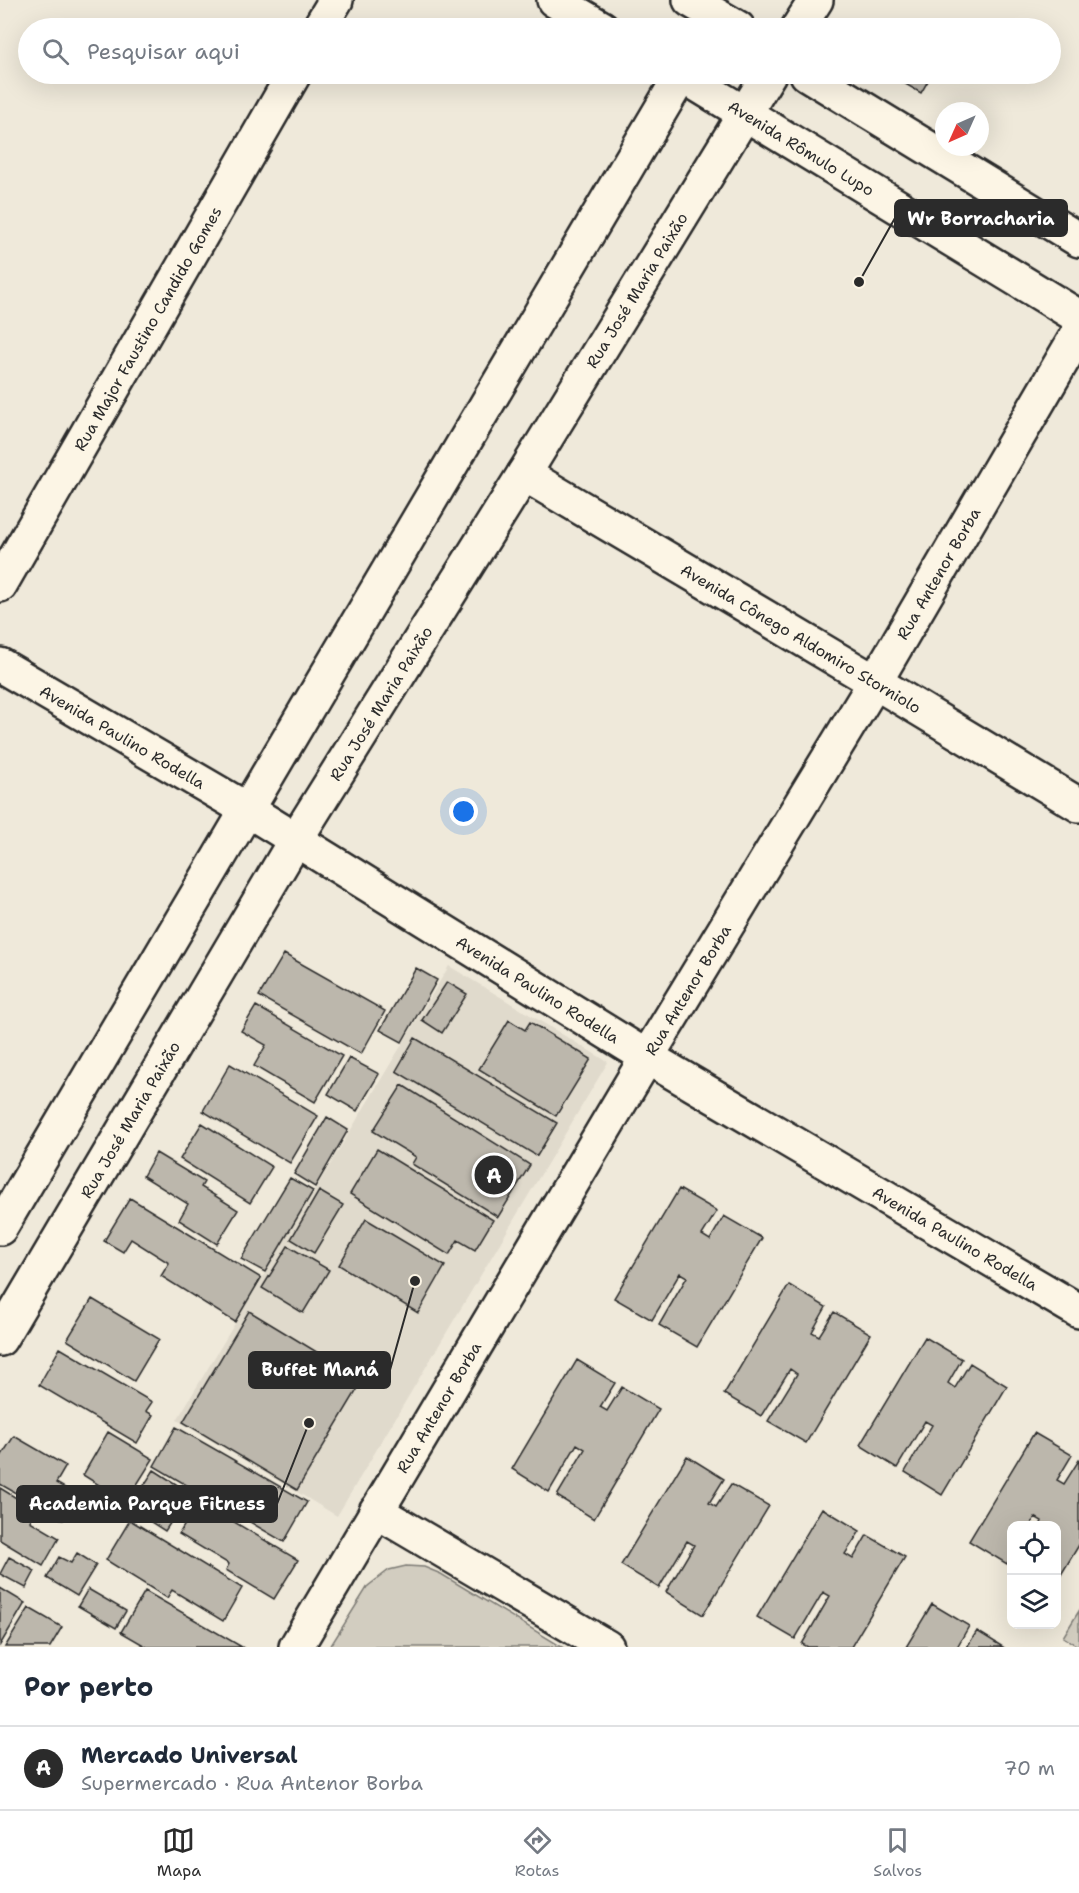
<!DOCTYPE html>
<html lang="pt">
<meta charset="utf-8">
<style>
:root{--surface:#fff;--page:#f6f6f7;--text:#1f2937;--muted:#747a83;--line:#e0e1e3;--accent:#2b2b2b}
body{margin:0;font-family:"Shantell Sans",sans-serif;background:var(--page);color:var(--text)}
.controls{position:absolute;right:18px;bottom:18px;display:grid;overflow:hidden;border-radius:12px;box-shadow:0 6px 24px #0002}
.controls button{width:54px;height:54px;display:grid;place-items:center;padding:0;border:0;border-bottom:2px solid var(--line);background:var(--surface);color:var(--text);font:30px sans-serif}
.compass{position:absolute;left:935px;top:102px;width:54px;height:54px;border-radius:50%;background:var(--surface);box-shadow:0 6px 24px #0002;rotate:225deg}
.you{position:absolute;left:464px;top:812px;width:21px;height:21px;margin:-15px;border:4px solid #fff;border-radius:50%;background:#1a73e8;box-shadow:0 0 0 9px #1a73e833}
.badge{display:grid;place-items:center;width:39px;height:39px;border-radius:50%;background:var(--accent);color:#fff;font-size:20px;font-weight:700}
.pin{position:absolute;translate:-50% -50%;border:3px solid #fff;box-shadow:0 2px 6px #0006}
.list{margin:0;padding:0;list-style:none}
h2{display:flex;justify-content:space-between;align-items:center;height:78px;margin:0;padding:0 24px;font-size:26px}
h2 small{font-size:20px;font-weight:400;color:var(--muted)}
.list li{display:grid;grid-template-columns:39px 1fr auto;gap:18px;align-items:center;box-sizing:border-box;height:84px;padding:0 24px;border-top:2px solid var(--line)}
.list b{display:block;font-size:22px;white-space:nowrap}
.list p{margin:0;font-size:20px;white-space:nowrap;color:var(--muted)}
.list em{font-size:20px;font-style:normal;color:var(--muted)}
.icon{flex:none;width:33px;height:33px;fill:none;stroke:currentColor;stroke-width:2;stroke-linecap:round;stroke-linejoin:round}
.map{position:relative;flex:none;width:1079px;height:1647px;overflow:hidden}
.search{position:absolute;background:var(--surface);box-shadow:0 6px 24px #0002;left:18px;right:18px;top:18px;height:66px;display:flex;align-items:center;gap:15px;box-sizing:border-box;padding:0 21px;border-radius:33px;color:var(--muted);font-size:22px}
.sheet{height:162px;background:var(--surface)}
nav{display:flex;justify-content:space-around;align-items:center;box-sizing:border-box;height:84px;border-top:2px solid var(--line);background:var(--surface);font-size:16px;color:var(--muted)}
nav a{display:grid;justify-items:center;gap:3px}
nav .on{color:var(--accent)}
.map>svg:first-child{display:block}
.built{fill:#e0dacc}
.green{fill:#d2cdc0;stroke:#7e7c76;stroke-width:1.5}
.building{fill:#bcb7ac;stroke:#2b2b2b;stroke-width:1.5}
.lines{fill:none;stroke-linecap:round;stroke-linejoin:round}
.minor-casing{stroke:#2b2b2b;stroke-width:38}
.minor{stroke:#fcf5e5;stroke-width:33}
.labels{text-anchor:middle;stroke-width:5;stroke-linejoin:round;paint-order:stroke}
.street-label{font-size:16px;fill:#2b2b2b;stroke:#fcf5e5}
.leader{fill:none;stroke:#2b2b2b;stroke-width:2}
.callout-dot{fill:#2b2b2b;stroke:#fcf5e5;stroke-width:2}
.callout{fill:#2b2b2b;stroke:#2b2b2b;stroke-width:2}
.callout-label{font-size:18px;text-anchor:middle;font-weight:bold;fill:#fff}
</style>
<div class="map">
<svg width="1079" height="1647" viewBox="0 0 1079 1647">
<rect width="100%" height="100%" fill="#efe9da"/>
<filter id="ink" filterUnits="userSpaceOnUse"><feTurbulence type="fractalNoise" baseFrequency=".0167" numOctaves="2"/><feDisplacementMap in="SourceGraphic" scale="12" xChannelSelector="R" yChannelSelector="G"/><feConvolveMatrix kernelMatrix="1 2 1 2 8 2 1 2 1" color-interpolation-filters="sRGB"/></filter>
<g filter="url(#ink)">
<!-- built -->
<path class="built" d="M449,966L608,1062L337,1516L177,1420Z"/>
<!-- green -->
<path class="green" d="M406,1566L424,1567L441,1574L562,1647H330L368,1586L389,1570Z
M1079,1611V1647L1063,1637Z"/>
<!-- building -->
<path class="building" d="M894,21L906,28H890Z
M888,74H932L921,93Z
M284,954L385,1011L361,1054L259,996Z
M416,968L437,980L402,1042L380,1030Z
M447,982L467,994L442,1033L422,1020Z
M256,1006L342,1056L315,1102L254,1066L266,1045L241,1031Z
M509,1020L525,1030L530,1022L591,1059L556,1116L479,1069Z
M415,1038L557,1123L537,1156L396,1071Z
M349,1058L379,1074L357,1111L328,1094Z
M230,1064L318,1116L290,1163L203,1111Z
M402,1085L530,1165L498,1217L412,1164L416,1157L373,1131Z
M327,1117L348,1130L315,1187L294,1174Z
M202,1123L272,1167L250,1203L180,1159Z
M377,1149L493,1220L475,1250L458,1240L449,1255L350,1194Z
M156,1153L204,1182L201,1187L238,1210L217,1244L179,1220L188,1204L143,1176Z
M290,1178L313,1191L265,1272L241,1259Z
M679,1189L717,1211L702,1235L710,1240L724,1216L762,1238L697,1347L659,1325L687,1277L680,1273L652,1320L614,1298Z
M319,1191L343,1205L314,1253L291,1239Z
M130,1198L261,1278L235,1322L161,1276L169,1263L131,1239L123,1252L104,1241Z
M366,1219L445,1266L418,1313L339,1265Z
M288,1246L329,1270L303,1313L262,1288Z
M789,1285L826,1307L812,1332L819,1336L834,1312L871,1334L806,1443L768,1421L797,1374L790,1369L761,1416L724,1394Z
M92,1299L159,1339L134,1381L67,1340Z
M249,1311L363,1380L297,1490L183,1422Z
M925,1337L962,1359L948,1383L955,1388L970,1363L1007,1386L942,1495L905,1472L932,1425L925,1421L897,1468L860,1445Z
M60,1348L152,1402L146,1411L153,1415L137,1443L39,1385Z
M577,1360L615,1383L600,1407L607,1411L622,1387L659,1409L594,1519L557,1496L585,1449L577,1444L549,1492L512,1469Z
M176,1427L307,1502L284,1542L154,1466Z
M108,1432L153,1459L126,1502L83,1475Z
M1034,1433L1072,1455L1057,1480L1064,1484L1079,1460V1545L1056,1583V1526H1040L1042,1521L1035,1517L1030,1526H1012V1556L1007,1564L969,1541Z
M14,1436L66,1466L56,1483L77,1495L63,1520L0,1484V1458Z
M687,1456L724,1479L709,1503L716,1507L731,1484L769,1506L703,1615L666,1592L694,1545L687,1541L659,1588L621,1565Z
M154,1470L190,1493L165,1531L129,1508Z
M0,1488L36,1510L30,1521L59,1538L43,1566L0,1540Z
M199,1501L298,1560L274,1599L226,1570L229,1564L179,1534Z
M822,1508L860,1531L845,1554L853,1559L867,1535L905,1557L851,1647H808L802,1644L830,1596L823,1592L795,1639L757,1617Z
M130,1520L242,1588L223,1621L172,1590L167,1598L106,1560Z
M77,1553L96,1565L77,1596L47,1578L59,1557L71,1563Z
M9,1557L35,1571L26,1588L0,1574Z
M0,1588L25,1603L0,1645Z
M88,1589L126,1611L116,1628L78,1606Z
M145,1591L242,1647H147L121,1632Z
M932,1604L969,1626L957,1647H906Z
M29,1608L62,1627L50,1647H5Z
M977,1631L1003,1647H967Z"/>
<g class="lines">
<!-- minor casing -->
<g class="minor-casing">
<g id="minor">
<path d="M554,0L602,28"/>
<path d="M690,0L738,28"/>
<path d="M319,28L336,0"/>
<path d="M798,28L816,0"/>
<path id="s1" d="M680,74L1079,317"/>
<path d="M807,74L1079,240"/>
<path id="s2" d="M524,474L875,682L1079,805"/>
<path id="s3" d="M0,585L294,74"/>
<path id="s4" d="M0,665L246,809L647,1057L1079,1311"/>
<path d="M0,1228L682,74"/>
<path id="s5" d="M0,1339L296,839L524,474L769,74"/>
<path d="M376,1511L607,1647"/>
<path id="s6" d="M296,1647L647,1057L875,682L1079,332"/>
</g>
</g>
<!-- minor -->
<use href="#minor" class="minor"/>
</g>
</g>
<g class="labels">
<!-- street labels -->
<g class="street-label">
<text dy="6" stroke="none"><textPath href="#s1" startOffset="142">Avenida Rômulo Lupo</textPath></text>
<text dy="6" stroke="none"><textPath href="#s5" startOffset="1227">Rua José Maria Paixão</textPath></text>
<text dy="6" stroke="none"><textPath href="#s3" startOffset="296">Rua Major Faustino Candido Gomes</textPath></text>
<text dy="6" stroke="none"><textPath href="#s6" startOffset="1251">Rua Antenor Borba</textPath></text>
<text dy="6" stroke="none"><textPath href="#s2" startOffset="322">Avenida Cônego Aldomiro Storniolo</textPath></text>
<text dy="6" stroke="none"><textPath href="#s5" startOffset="741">Rua José Maria Paixão</textPath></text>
<text dy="6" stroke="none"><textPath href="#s4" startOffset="142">Avenida Paulino Rodella</textPath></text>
<text dy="6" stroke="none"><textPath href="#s4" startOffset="628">Avenida Paulino Rodella</textPath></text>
<text dy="6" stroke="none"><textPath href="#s6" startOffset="765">Rua Antenor Borba</textPath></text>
<text dy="6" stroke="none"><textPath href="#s5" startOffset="255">Rua José Maria Paixão</textPath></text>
<text dy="6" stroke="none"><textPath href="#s4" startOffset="1114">Avenida Paulino Rodella</textPath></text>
<text dy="6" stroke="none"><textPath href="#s6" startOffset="279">Rua Antenor Borba</textPath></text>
</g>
</g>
<!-- callouts -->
<path class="leader" d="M859 282L895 218M415 1281L390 1370M309 1423L277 1504"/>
<g class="callout-dot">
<circle cx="859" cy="282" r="6"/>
<circle cx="415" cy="1281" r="6"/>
<circle cx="309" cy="1423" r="6"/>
</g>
<g class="callout">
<rect x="895" y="200" width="172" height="36" rx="6"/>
<rect x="249" y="1352" width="141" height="36" rx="6"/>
<rect x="17" y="1486" width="260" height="36" rx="6"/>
</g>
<g class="callout-label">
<text x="981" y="225">Wr Borracharia</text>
<text x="320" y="1376">Buffet Maná</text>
<text x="147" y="1510">Academia Parque Fitness</text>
</g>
</svg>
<div class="controls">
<button><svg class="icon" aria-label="locate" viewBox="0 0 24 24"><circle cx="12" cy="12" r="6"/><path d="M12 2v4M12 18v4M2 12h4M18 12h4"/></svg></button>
<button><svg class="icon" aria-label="layers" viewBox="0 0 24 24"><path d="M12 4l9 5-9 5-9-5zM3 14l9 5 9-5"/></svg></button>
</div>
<svg class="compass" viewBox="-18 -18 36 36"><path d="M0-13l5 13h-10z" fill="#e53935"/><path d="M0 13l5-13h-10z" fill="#747a83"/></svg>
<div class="you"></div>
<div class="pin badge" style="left:494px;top:1175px">A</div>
<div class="search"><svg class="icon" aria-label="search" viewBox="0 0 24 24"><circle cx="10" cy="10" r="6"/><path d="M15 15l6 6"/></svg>Pesquisar aqui</div>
</div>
<section class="sheet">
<h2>Por perto<small></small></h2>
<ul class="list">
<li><span class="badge">A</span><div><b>Mercado Universal</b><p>Supermercado · Rua Antenor Borba</p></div><em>70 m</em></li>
</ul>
</section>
<nav>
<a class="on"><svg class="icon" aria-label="map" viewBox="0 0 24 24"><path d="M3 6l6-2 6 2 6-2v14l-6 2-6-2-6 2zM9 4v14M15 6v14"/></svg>Mapa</a>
<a><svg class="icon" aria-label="directions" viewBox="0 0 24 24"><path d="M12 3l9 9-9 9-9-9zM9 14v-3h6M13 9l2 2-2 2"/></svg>Rotas</a>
<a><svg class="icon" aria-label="saved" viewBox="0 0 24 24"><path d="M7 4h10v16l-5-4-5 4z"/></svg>Salvos</a>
</nav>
